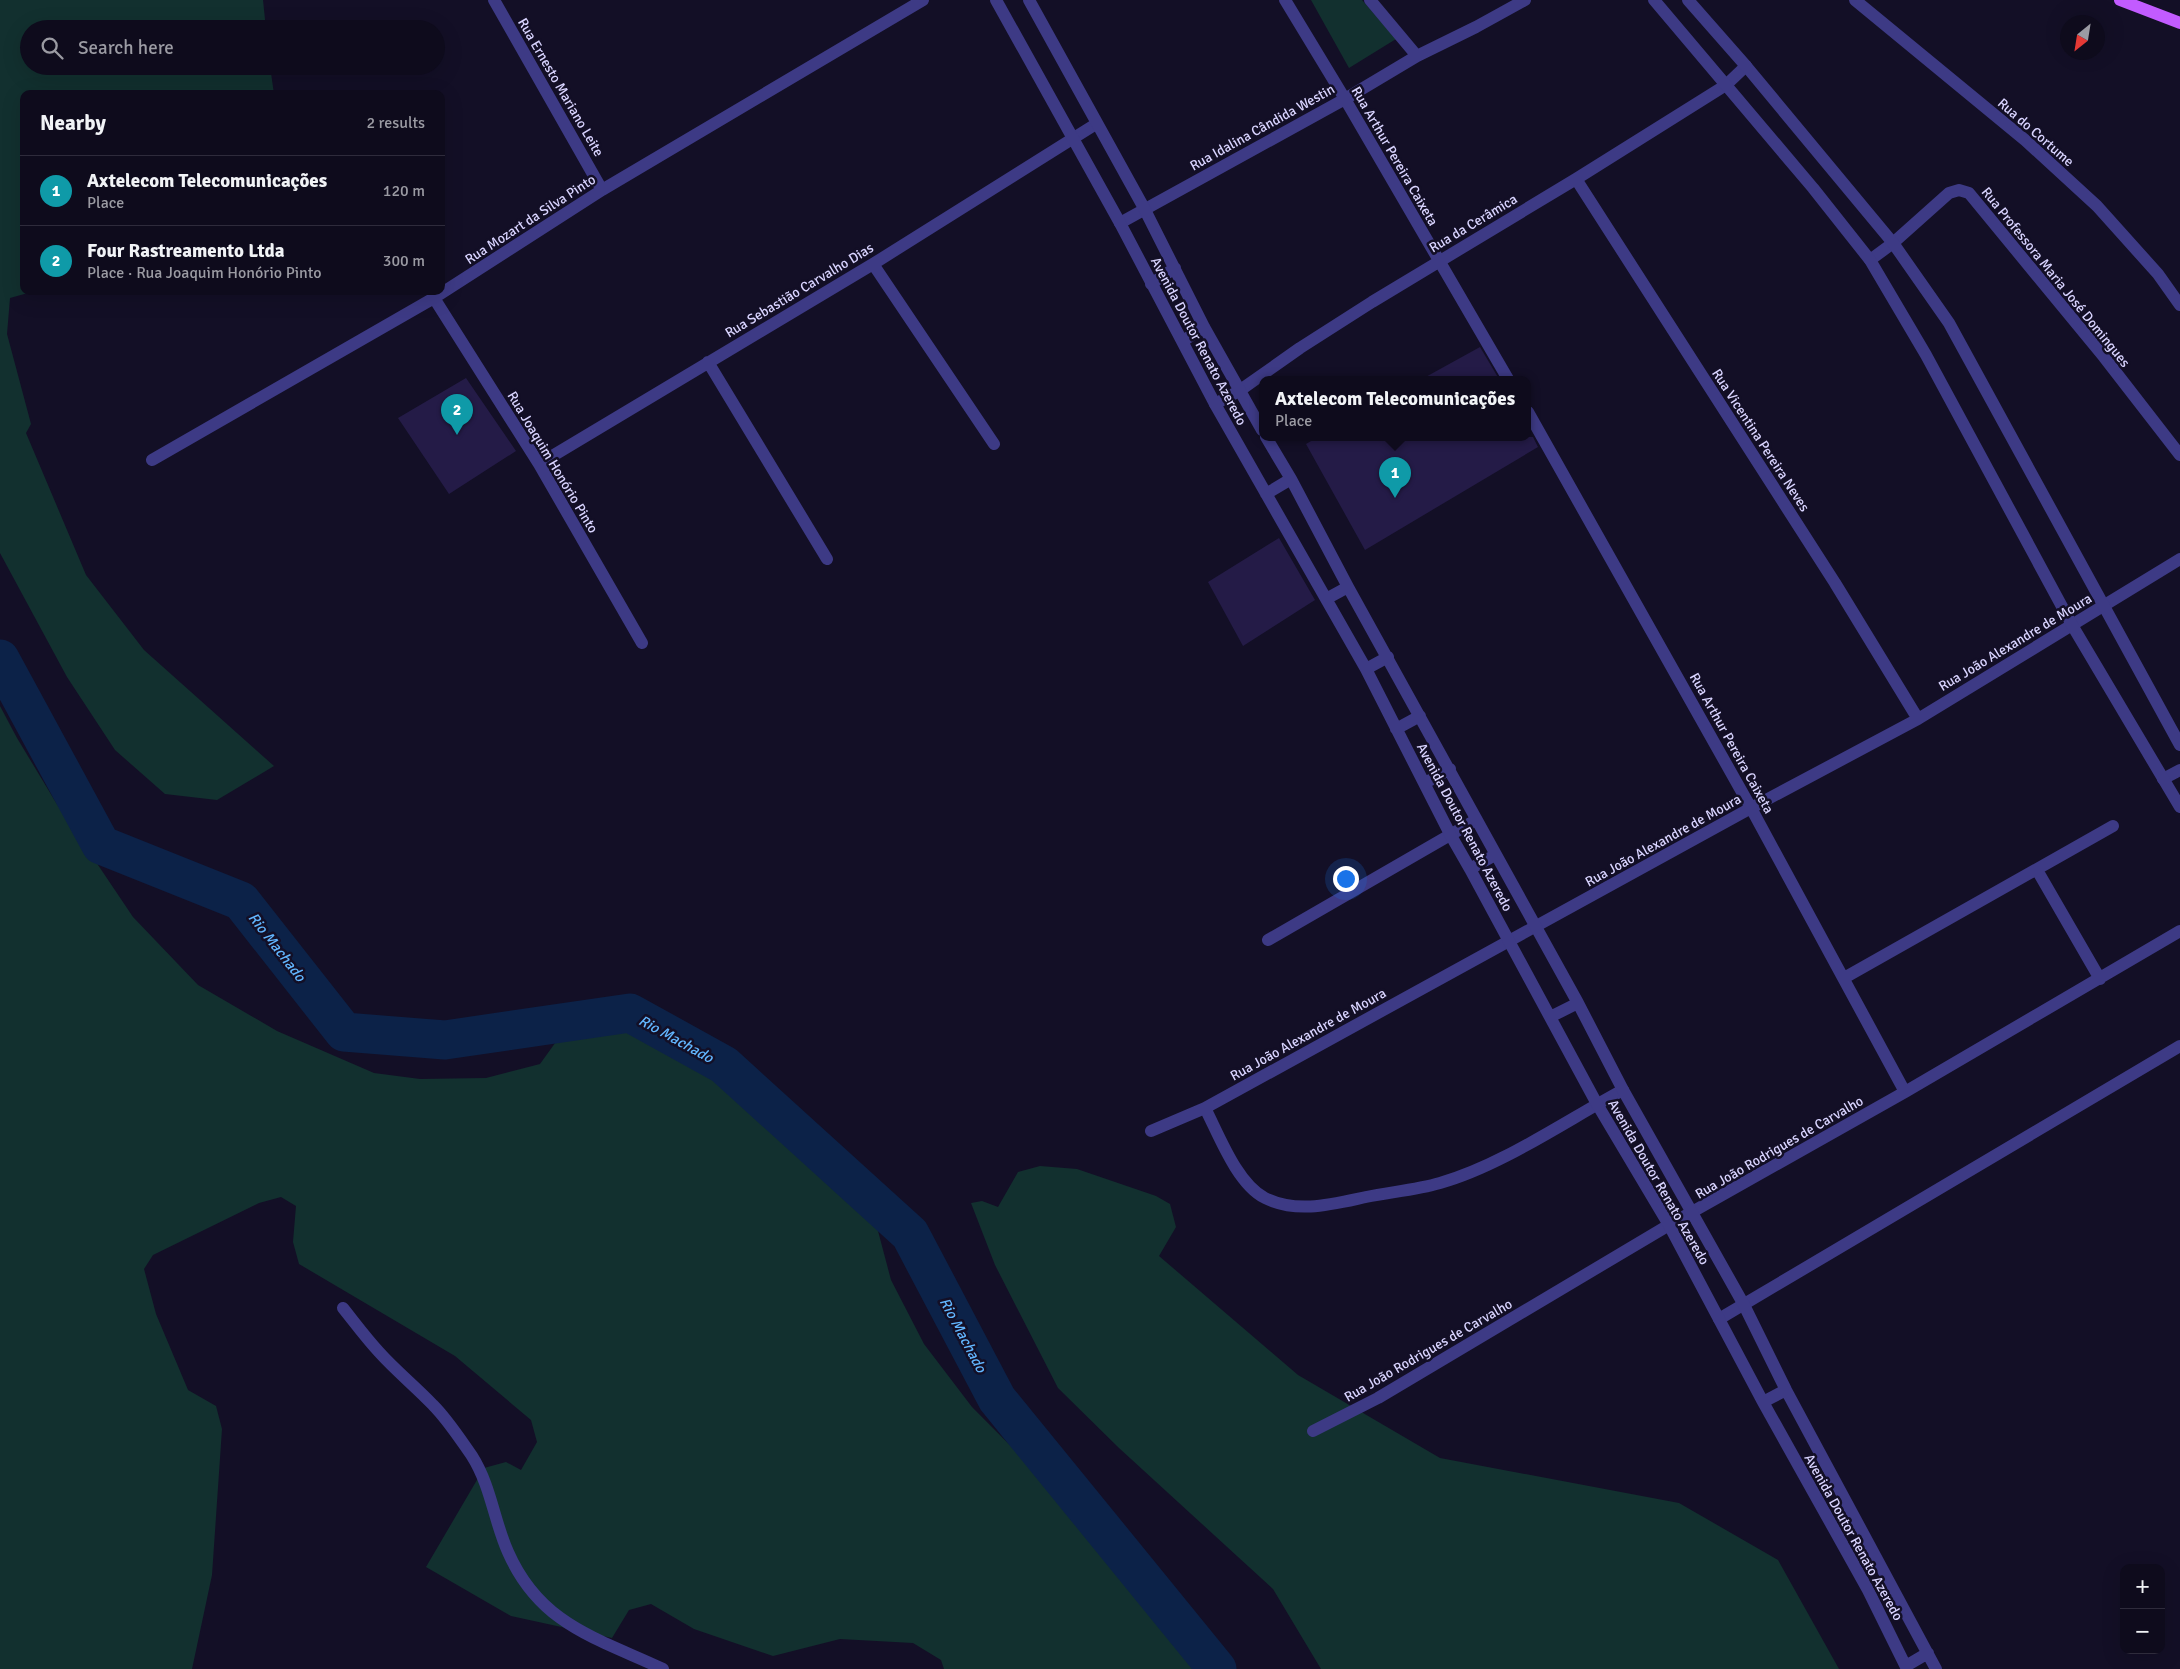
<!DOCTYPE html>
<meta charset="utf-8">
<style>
:root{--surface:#0e0b1c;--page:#171425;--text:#f1f3f6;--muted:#9b9ba3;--line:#2e2b3b;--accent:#00e5ff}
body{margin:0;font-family:Signika,sans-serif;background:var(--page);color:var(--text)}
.controls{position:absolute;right:15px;bottom:15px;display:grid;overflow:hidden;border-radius:10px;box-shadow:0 5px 20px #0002}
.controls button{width:45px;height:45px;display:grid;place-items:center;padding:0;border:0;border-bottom:1px solid var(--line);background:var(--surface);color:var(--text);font:25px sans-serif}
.compass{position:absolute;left:2060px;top:15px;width:45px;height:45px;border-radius:50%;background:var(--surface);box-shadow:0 5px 20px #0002;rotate:210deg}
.you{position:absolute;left:1345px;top:878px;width:18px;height:18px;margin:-12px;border:4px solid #fff;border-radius:50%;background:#1a73e8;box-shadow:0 0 0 8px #1a73e833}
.badge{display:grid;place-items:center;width:32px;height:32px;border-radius:50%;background:var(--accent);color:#fff;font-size:16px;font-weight:700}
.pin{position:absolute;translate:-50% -41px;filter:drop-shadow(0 1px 2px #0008)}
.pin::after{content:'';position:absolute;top:26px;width:18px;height:15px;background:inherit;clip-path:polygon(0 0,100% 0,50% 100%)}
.popup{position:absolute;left:1259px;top:376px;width:272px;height:65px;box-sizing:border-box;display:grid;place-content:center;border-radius:10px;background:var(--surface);filter:drop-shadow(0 1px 4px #0005);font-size:16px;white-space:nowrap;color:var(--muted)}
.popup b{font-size:19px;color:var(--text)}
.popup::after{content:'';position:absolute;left:50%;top:100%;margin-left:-10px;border:10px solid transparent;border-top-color:var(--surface)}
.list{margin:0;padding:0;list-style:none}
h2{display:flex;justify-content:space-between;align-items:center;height:65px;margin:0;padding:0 20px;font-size:21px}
h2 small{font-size:16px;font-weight:400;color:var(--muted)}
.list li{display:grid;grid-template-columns:32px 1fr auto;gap:15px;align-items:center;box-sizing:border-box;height:70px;padding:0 20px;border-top:1px solid var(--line)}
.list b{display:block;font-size:19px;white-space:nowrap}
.list p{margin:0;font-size:16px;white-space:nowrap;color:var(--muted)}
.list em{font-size:16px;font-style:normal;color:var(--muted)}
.icon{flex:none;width:28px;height:28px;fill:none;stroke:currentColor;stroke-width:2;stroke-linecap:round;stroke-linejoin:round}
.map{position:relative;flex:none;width:2180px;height:1669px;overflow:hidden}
.search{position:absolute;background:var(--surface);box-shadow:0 5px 20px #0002;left:20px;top:20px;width:425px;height:55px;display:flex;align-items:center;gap:12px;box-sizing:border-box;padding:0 18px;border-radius:28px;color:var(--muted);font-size:19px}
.panel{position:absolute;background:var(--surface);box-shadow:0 5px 20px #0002;left:20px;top:90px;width:425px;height:205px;border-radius:10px}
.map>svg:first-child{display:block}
.green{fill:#12302f}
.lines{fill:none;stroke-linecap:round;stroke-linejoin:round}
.river{stroke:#0c2248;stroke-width:39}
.building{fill:#241b47}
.minor{stroke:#3d3a85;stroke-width:12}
.tertiary{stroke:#3d3a85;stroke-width:12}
.primary{stroke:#c25bff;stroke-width:12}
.labels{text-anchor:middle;stroke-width:5;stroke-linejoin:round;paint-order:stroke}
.street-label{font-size:14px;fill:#d9d4ff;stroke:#130f26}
.water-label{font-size:15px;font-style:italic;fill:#62b6ff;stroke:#130f26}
</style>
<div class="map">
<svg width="2180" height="1669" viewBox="0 0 2180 1669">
<rect width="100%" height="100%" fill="#130f26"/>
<!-- green -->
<path class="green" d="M0,0H263L266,29H29V66H270L274,94H24V291H35L10,298L7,334L31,424L26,433L86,575L144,650L274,766L217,800L165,794L115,750L67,677L0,553Z
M1311,0H1362L1396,39L1349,68Z
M0,706L17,738L55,801L133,917L198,985L277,1031L374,1073L420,1079L486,1078L540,1064L581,1007L609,1004L760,1093L818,1167L869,1197L891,1280L924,1344L972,1407L1200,1636L1223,1669H944L941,1660L913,1643L840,1639L773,1656L694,1629L651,1604L629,1610L612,1638L511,1616L426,1567L484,1468L506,1462L521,1470L537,1442L531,1420L455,1356L299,1264L293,1242L296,1206L281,1197L259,1203L153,1255L144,1269L156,1314L188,1390L216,1406L222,1429L212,1575L192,1669H0Z
M1040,1166L1077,1169L1156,1196L1170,1204L1176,1227L1159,1256L1298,1375L1440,1458L1679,1503L1778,1560L1839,1669H1321L1273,1589L1119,1448L1058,1388L995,1265L971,1203L982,1201L998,1207L1018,1172Z"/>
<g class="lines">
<!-- river -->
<path class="river" d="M0,659L101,845L241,901L344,1032L445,1040L630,1013L724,1065L910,1234L997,1399L1217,1669"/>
</g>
<!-- building -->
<path class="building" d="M1480,347L1499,379H1422Z
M466,378L516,451L449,494L398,418Z
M1318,437H1533L1538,447L1365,550L1306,444Z
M1279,538L1315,600L1243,646L1208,582Z"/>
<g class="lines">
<!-- minor -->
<path class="minor" d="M494,0L602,190
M1285,0L1345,99L1508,379
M1370,0L1417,56
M1855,0L2025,140L2097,206L2158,274L2180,305
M1576,179L1835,583L1918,719
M1120,223L1345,99L1417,56L1476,27L1525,0
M1870,260L1893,243L1949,193L1959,190L1969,193L2104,357L2180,455
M873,264L994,444
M434,298L539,464L642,643
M708,362L827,559
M1215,404L1239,391L1300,348L1372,302L1576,179L1726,85L1746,66
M1528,412L1751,808L1905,1092
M152,460L434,298L602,190L923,0
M539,464L873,264L1096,124
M2163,779L2180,770
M2037,870L2100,979
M1268,940L1476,820
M1844,978L2113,826
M1205,1108C1219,1135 1237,1184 1265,1198C1297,1214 1333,1204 1366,1197C1390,1192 1416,1190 1440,1183C1501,1166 1567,1120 1623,1090
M1151,1131L1205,1108L1751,808L1918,719L2180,559
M343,1308C355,1323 366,1338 379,1352C396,1371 416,1387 433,1405C448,1420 460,1439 472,1456C491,1486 494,1521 508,1552C540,1625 597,1638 663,1669
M1719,1319L2180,1046
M1313,1431L1378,1398L1669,1225L1905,1092L2180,931"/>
<!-- tertiary -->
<path class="tertiary" d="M996,0L1120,223L1215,404L1366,669L1450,834L1470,869L1597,1104L1669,1225L1763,1402L1868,1590L1907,1669
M1029,0L1144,208L1204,327L1262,430
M1654,0L1813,188L1870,260L1926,355L2072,625L2180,807
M1688,0L1746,66L1893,243L1949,323L2180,745
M1151,284L1175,268
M1183,341L1204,327
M1266,437L1291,479L1348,587L1578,1003L1623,1090L1744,1305L1786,1390L1936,1669
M1266,494L1291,479
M1326,599L1348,587
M1366,669L1388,657
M1396,729L1420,716
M1425,783L1450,769
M1470,869L1495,855
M1550,1017L1578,1003
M1763,1402L1786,1390
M1906,1666L1928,1653"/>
<!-- primary -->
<path class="primary" d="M2120,0L2180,23"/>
</g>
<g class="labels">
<!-- street labels -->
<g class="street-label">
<text transform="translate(561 87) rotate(60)" y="5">Rua Ernesto Mariano Leite</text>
<text transform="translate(1262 127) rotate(-29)" y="5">Rua Idalina Cândida Westin</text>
<text transform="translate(2036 132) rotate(41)" y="5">Rua do Cortume</text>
<text transform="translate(1395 156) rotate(60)" y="5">Rua Arthur Pereira Caixeta</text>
<text transform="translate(530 219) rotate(-33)" y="5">Rua Mozart da Silva Pinto</text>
<text transform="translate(1473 223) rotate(-31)" y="5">Rua da Cerâmica</text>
<text transform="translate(2056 277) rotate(51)" y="5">Rua Professora Maria José Domingues</text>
<text transform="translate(799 290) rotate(-31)" y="5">Rua Sebastião Carvalho Dias</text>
<text transform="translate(1199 341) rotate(62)" y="5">Avenida Doutor Renato Azeredo</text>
<text transform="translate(1761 440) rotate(57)" y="5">Rua Vicentina Pereira Neves</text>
<text transform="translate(553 462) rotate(59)" y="5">Rua Joaquim Honório Pinto</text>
<text transform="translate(2015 642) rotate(-31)" y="5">Rua João Alexandre de Moura</text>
<text transform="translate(1732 743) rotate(61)" y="5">Rua Arthur Pereira Caixeta</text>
<text transform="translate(1465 827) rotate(62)" y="5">Avenida Doutor Renato Azeredo</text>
<text transform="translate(1663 840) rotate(-29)" y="5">Rua João Alexandre de Moura</text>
<text transform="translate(1308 1034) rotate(-29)" y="5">Rua João Alexandre de Moura</text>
<text transform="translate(1779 1147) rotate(-30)" y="5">Rua João Rodrigues de Carvalho</text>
<text transform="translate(1659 1182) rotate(60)" y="5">Avenida Doutor Renato Azeredo</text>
<text transform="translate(1428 1350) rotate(-30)" y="5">Rua João Rodrigues de Carvalho</text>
<text transform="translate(1854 1537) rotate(61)" y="5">Avenida Doutor Renato Azeredo</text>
</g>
<!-- water labels -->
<g class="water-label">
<text transform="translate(277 947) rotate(52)" y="5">Rio Machado</text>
<text transform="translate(676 1039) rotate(29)" y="5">Rio Machado</text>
<text transform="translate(963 1335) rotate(62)" y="5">Rio Machado</text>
</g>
</g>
</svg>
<div class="controls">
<button>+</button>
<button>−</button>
</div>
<svg class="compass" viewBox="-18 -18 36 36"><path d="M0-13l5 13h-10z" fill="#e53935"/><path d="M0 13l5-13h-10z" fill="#9b9ba3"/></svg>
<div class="you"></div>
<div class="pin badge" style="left:1395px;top:498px;background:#0f9aa8">1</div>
<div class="popup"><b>Axtelecom Telecomunicações</b>Place</div>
<div class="pin badge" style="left:457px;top:435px;background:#0f9aa8">2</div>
<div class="search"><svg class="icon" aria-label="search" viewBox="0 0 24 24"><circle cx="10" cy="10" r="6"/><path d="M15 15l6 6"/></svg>Search here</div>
<section class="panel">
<h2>Nearby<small>2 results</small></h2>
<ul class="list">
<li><span class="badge" style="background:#0f9aa8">1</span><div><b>Axtelecom Telecomunicações</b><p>Place</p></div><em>120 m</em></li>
<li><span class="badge" style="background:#0f9aa8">2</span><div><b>Four Rastreamento Ltda</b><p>Place · Rua Joaquim Honório Pinto</p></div><em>300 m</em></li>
</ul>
</section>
</div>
